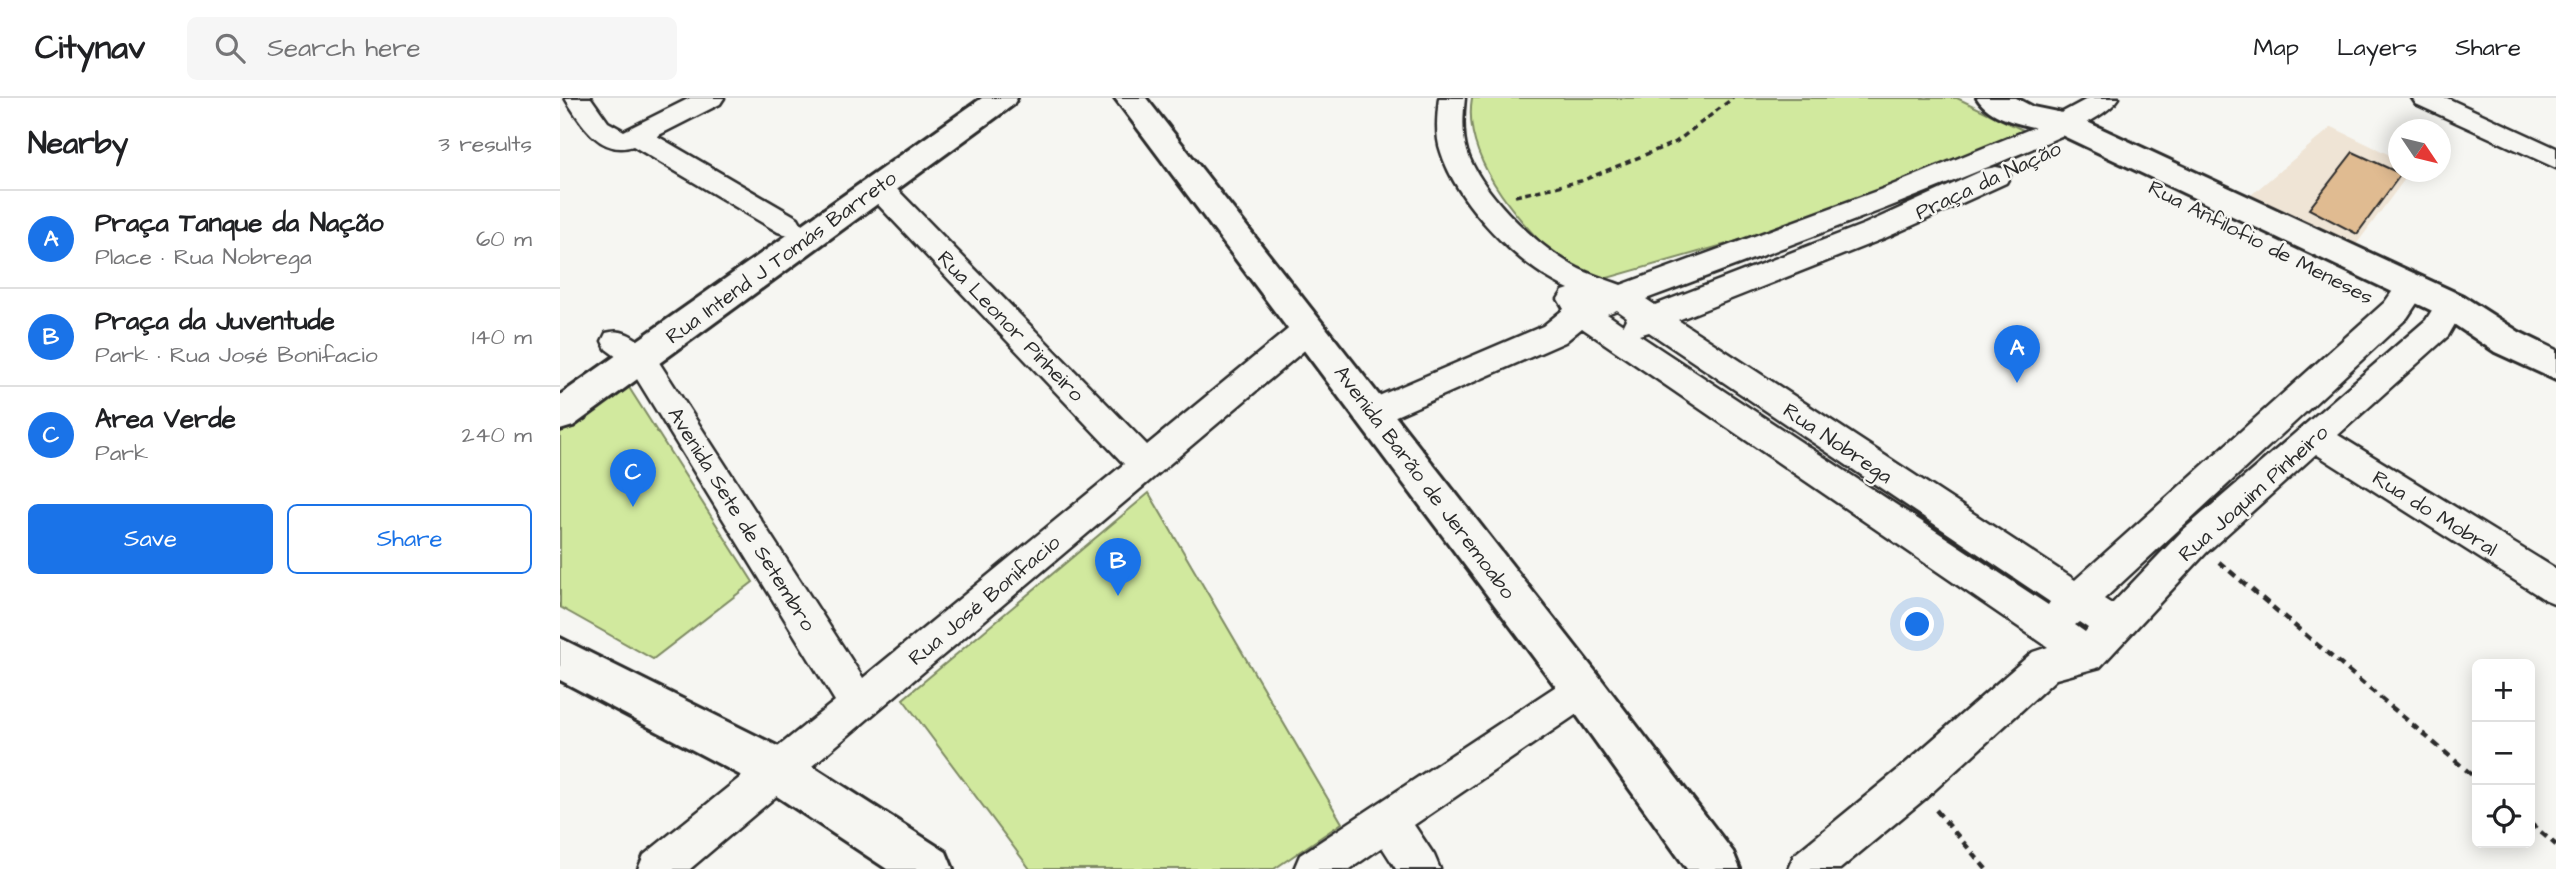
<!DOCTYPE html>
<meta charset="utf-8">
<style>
:root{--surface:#fff;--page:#f6f6f6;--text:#202124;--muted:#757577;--line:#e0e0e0;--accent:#1a73e8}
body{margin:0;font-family:"Architects Daughter",sans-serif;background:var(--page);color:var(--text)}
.controls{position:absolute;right:21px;bottom:21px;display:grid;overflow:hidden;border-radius:10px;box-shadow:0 4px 18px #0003}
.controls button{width:63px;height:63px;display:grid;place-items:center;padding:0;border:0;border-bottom:2px solid var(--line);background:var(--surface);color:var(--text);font:35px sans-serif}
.compass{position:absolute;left:1828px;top:21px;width:63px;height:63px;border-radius:50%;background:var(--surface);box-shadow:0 4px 18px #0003;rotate:125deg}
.you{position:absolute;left:1358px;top:527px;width:24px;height:24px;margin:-18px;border:5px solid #fff;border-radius:50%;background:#1a73e8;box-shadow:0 0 0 10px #1a73e833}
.badge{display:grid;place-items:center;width:46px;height:46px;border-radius:50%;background:var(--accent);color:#fff;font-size:23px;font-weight:700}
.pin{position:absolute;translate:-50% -58px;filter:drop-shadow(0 2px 4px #0008)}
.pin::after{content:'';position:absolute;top:37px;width:24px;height:21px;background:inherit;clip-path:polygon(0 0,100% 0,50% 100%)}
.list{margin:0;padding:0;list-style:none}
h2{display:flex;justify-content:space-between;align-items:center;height:91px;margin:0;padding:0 28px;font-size:30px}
h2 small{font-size:23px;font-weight:400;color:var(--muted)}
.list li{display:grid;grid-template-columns:46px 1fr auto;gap:21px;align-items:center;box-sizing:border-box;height:98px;padding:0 28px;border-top:2px solid var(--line)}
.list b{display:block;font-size:26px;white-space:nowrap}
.list p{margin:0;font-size:23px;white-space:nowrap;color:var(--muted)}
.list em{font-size:23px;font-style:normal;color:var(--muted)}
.actions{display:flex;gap:14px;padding:21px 28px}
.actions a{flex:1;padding:16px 0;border:2px solid var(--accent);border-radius:10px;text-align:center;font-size:24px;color:var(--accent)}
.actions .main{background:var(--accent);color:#fff}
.icon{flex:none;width:38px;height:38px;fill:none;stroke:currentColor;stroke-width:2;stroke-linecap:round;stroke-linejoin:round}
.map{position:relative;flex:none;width:1996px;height:771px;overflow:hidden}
header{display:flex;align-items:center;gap:42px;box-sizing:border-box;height:98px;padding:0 35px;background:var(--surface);border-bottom:2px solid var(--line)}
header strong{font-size:33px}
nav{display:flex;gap:38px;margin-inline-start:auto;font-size:24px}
.search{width:490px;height:63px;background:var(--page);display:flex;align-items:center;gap:18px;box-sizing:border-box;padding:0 24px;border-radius:10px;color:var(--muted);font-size:26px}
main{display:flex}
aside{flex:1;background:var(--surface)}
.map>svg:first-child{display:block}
.built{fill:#efe4d5}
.green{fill:#d1e99e;stroke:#7e8a64;stroke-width:2}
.building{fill:#e0bb91;stroke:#2b2b2b;stroke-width:2}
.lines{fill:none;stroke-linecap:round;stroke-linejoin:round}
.street-casing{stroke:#2b2b2b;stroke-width:5}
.secondary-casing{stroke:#2b2b2b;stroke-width:6}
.path-far1{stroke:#2b2b2b;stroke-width:3.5;stroke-dasharray:6 4.5;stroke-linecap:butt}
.path{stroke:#2b2b2b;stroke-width:4.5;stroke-dasharray:8 6;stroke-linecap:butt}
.street{fill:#f6f6f2;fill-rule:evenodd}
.secondary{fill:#f6f6f2;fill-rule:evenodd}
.labels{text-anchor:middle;stroke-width:5;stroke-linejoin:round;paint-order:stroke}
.street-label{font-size:21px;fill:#2b2b2b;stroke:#f6f6f2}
</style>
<header>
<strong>Citynav</strong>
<div class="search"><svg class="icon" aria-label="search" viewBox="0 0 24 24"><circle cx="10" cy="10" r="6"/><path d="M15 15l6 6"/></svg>Search here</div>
<nav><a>Map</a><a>Layers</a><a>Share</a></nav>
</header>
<main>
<aside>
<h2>Nearby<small>3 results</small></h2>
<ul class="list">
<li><span class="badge">A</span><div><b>Praça Tanque da Nação</b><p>Place · Rua Nobrega</p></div><em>60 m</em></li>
<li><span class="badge">B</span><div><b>Praça da Juventude</b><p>Park · Rua José Bonifacio</p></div><em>140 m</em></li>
<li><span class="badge">C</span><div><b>Area Verde</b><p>Park</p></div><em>240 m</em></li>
</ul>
<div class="actions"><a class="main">Save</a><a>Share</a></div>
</aside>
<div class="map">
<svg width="1996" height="771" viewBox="0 0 1996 771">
<rect width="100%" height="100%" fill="#f6f6f2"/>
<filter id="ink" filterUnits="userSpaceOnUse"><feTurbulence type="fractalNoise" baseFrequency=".0143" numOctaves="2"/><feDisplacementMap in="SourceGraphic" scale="14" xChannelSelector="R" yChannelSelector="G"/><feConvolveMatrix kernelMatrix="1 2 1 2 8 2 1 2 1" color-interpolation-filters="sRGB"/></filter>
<g filter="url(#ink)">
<!-- built -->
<path class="built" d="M1772,29L1838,61L1839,74H1850L1795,148L1691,97Z"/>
<!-- green -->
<path class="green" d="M912,0H1397L1467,34L1254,121L1023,187C978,142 900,71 912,0Z
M68,288L193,484L93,561L0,509V334Z
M589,395L782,725L714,771H470L343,601Z"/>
<!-- building -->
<path class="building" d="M1793,54L1841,76L1797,136L1749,111Z"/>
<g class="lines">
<!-- street casing -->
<g class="street-casing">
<path id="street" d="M5,0H31L48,24L64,33L130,0H164L160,6L97,38L238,120L242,127L238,134L228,137L218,134L73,48C40,59 20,24 5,0Z
M879,0H905C903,18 902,36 907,53C920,93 972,143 1007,164C1023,175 1043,180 1061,187L1325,90L1475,29L1529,0H1559C1543,25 1467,52 1438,65C1322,113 1204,157 1086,201L1095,207L1305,126L1426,71L1436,69L1446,71L1450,78L1446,85L1325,140L1118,222L1515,482L1825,204C1836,189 1842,176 1862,182L1867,190L1847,220L1544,501L1552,506L1622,433L1866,222L1880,199L1891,196L1902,199L1906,207L1888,238L1778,337L1996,471V506L1984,501L1756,356L1646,455L1540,569L1496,581L1367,699L1280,771H1228L1234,757L1339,671L1473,554L1488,549L1022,230L1005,244L822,324L811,328L800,324L795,315L800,306L983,228L1004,211L998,201L1003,193L1009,191C960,170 897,106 881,54C875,37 877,18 879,0ZM1057,212L1067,219L1063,227L1047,216ZM1089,234L1490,504L1488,507L1079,237ZM1519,524L1528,530L1525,534L1515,527Z
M1852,0H1887L1996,50V70L1856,6Z
M318,79L328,82L587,347L738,223L749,219L760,223L764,231L760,239L130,771H78L84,757L275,603L69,268L46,251L42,243L46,235C65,229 76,241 91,252L303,580L564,366L308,96L304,89L308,82Z
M1023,574L1036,579L1042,591L1036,603L854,727L874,757L880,771H836L822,749L790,771H734L740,757L1010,579Z"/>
</g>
<!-- secondary casing -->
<g class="secondary-casing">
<path id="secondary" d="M422,0H457L453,7L13,328L0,332V297Z
M555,0H586L1038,577L1173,754L1180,771H1127L1008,605Z
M1417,0H1456L1473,9L1512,17L1903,198L1959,234L1996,252V282L1935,254L1879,216L1493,33C1469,28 1431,23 1417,0Z
M0,540L235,657L386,754L393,771H327L203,689L0,582Z"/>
</g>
<!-- path-far1 -->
<path class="path-far1" d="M955,98L1021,83L1116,44L1173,0"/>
<!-- path -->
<path class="path" d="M1659,464L1917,681
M1376,712L1426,771
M1970,725L1996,747"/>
<!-- street -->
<use href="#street" class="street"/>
<!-- secondary -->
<use href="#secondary" class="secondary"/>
</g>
</g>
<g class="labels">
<!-- street labels -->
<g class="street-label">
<text transform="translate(1428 82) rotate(-25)" y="7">Praça da Nação</text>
<text transform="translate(1701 144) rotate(27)" y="7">Rua Anfilofio de Meneses</text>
<text transform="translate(221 159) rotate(-36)" y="7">Rua Intend J Tomás Barreto</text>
<text transform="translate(451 228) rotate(46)" y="7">Rua Leonor Pinheiro</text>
<text transform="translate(1278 345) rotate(34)" y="7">Rua Nobrega</text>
<text transform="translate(865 384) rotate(53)" y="7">Avenida Barão de Jeremoabo</text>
<text transform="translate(1693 395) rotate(-42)" y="7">Rua Joquim Pinheiro</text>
<text transform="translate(1875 415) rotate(32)" y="7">Rua do Mobral</text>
<text transform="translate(182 421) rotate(58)" y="7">Avenida Sete de Setembro</text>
<text transform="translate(424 502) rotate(-40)" y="7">Rua José Bonifacio</text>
</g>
</g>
</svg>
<div class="controls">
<button>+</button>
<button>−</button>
<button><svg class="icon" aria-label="locate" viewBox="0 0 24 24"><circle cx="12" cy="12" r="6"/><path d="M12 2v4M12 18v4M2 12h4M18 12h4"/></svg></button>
</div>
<svg class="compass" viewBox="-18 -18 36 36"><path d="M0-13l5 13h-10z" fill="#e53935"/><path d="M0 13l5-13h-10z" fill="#757577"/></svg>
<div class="you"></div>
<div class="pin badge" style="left:1457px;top:285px">A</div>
<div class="pin badge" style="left:558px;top:498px">B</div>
<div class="pin badge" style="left:73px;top:409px">C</div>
</div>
</main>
